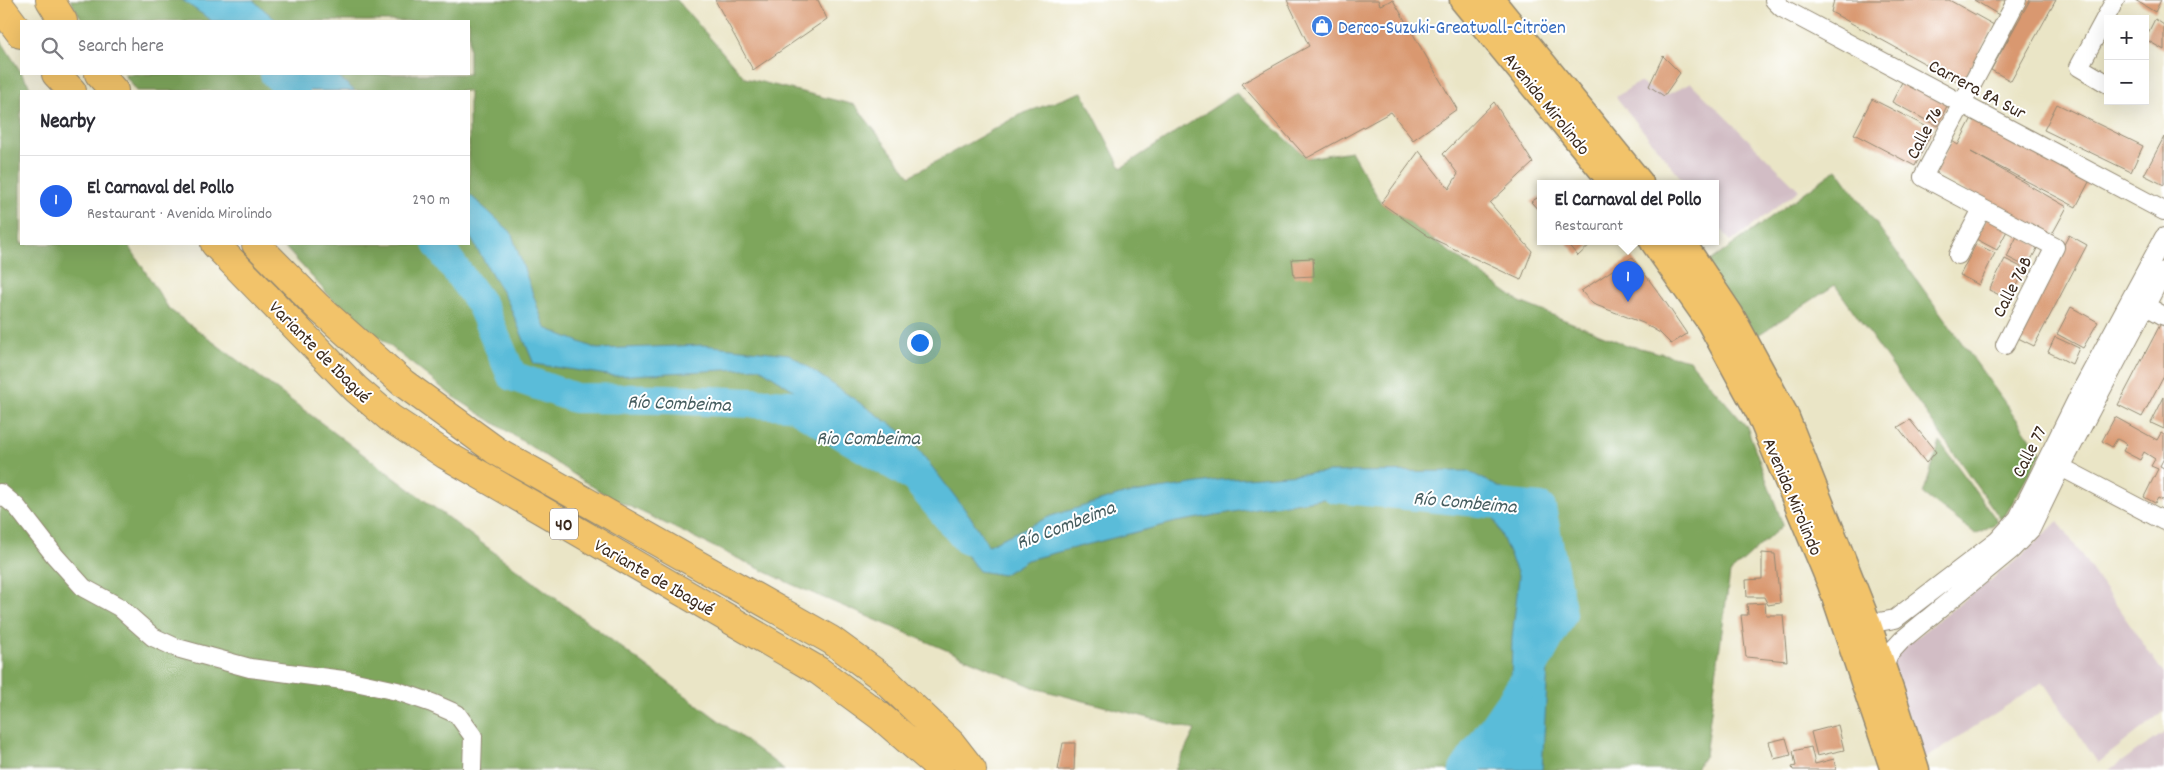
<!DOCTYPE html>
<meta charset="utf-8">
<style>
:root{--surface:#fff;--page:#f7f7f7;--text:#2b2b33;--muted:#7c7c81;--line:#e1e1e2;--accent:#2563eb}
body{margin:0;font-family:Dekko,sans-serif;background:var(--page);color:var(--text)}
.controls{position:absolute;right:15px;top:15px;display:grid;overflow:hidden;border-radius:0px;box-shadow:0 5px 20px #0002}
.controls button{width:45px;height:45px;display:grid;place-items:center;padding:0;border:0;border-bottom:1px solid var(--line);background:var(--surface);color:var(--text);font:25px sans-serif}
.you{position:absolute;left:919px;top:342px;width:18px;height:18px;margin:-12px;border:4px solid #fff;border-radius:50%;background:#1a73e8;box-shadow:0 0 0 8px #1a73e833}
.badge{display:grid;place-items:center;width:32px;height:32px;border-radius:50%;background:var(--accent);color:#fff;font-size:16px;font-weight:700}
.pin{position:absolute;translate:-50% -41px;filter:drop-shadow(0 1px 2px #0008)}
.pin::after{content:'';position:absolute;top:26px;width:18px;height:15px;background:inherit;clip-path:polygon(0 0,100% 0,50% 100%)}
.popup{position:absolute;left:1537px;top:180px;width:182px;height:65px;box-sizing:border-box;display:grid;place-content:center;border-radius:0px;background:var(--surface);filter:drop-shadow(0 1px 4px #0005);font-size:16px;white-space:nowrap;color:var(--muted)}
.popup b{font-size:19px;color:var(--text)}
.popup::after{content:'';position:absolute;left:50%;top:100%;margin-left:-10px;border:10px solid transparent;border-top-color:var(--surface)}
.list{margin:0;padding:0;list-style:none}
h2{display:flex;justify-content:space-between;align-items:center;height:65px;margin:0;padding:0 20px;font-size:21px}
h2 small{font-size:16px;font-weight:400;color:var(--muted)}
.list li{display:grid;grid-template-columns:32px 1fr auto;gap:15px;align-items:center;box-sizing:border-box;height:90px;padding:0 20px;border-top:1px solid var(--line)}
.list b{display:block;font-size:19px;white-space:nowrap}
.list p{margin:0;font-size:16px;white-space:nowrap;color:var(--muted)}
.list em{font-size:16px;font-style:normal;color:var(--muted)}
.icon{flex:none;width:28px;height:28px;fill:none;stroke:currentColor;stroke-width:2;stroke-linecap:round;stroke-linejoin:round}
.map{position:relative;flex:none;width:2164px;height:770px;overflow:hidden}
.search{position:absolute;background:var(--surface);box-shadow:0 5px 20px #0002;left:20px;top:20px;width:450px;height:55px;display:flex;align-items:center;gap:12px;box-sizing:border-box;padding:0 18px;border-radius:0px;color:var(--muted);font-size:19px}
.panel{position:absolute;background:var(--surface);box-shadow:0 5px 20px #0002;left:20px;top:90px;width:450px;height:155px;border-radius:0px}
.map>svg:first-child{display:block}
.industrial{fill:#d2bdc5}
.forest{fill:#7ea65c;stroke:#5c683d}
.water{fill:#5abcd9;stroke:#4a737c}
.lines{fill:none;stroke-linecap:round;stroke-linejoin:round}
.river{stroke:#5abcd9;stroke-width:30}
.building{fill:#d9986f}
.minor-casing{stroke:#928872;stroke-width:20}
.primary-casing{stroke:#928872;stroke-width:29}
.trunk-casing{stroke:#928872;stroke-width:30}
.minor{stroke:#fff;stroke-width:18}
.primary{stroke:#f2c36a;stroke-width:26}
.trunk{stroke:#f2c36a;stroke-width:28}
.labels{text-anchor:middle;stroke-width:4;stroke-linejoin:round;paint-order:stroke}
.shield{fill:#fff;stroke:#766a62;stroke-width:1}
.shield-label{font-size:18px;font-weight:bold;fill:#3b2a1e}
.shop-label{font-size:19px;fill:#366cbe;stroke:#fff;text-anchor:start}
.street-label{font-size:19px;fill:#3b2a1e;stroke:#fff}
.water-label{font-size:20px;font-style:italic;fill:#465d5f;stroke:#fff}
</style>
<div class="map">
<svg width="2164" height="770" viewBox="0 0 2164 770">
<rect width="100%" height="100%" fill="#fff"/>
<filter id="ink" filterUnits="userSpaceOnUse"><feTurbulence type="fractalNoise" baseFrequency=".02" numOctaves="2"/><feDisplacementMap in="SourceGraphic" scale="10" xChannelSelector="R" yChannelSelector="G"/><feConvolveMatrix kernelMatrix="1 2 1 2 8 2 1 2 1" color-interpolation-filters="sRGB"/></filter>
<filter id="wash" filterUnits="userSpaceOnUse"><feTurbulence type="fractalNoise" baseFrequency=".0096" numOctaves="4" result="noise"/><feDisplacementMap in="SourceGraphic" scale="20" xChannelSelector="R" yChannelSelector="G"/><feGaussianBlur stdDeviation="1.12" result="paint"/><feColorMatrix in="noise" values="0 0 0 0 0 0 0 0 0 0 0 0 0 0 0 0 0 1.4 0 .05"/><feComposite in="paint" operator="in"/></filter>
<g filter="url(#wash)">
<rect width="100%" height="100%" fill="#eae5c6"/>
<!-- industrial -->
<path class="industrial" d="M1639,82L1664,96L1691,83L1799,190L1731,242L1716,222V183H1685L1616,97Z
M2058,521L2164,674V711L2098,763L2043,682L1919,763L1889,658L2019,558Z
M2164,733V770H2109Z"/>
<!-- forest -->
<path class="forest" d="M70,0H677L745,78L855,105L910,176L1019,115L1082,92L1121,168L1236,93L1307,158L1351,151L1381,203L1520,302L1627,345L1689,360L1747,427L1783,525L1730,573L1705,755L1695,770H1175L1195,730L1038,689L791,584L604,494L451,395L334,301L282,244H469V91H137L124,74H469V21H83Z
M0,39L33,91H21V244H128L169,309L785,770H0Z
M1837,169L2041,453L2002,521L1835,285L1741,346L1694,273Z
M1940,442L1998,522L1976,534L1923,494Z"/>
<!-- water -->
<path class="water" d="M182,0H253L277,21H212Z
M287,74H335L355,91H311Z
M469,194L511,232L545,328L597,349L703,345L789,354L909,437L970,516L988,545L1051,516L1120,495L1218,480L1329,472L1468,471L1525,501L1567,574L1548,667L1542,770H1474L1510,726L1512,638L1519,577L1492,513L1412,487L1257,508L1176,522L1027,560L1003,575L979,571L955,540L931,489L852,457L825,411L760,368L614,376L534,364L508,302L469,235Z"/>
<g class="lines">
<!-- river -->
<path class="river" d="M275,74L295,91
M437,244L481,304L512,376L575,398L666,399L792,405L914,477L966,539
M1335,488L1541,508L1562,614L1527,678L1464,770"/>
</g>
<g id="blocks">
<!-- building -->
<path class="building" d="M715,0H818L827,19L753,70Z
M1287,0H1378L1380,5L1393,0L1457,109L1413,140L1391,112L1307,158L1241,84L1309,46Z
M1834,0H1949L1994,25L1962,84L1831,12Z
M1974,0H2006L1999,15Z
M2030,0H2056L2011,81L1991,70Z
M2135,0H2161L2155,12Z
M2155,19L2164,25V50L2145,39Z
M1663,56L1680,73L1664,96L1649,86Z
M1903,80L1948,104L1937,126L1892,102Z
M1872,99L1933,130L1915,166L1854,134Z
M1494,102L1533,163L1490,203L1532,251L1521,280L1431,238L1381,203L1419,151L1449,189L1458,174L1443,154Z
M2057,104L2143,146L2131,172L2044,130Z
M1972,118L2090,180L2076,207L1971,152L2067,207L2050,238L1934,172L1952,141L1958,145Z
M2164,137V185L2144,175Z
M1540,196V212L1531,202Z
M1988,216L2009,227L1997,250L1976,239Z
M2018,234L2039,245L2027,267L2007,257Z
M2069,235L2087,245L2034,346L2016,337Z
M1565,241H1594L1578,256Z
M1976,244L1995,253L1979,285L1960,275Z
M1632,257L1664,300L1687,334L1671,344L1660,333L1643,323L1593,304L1581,291Z
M1313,258L1314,276L1294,277L1292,259Z
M2005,259L2025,269L2010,300L1989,290Z
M2071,307L2098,322L2083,348L2057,334Z
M2161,323L2164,325V375L2142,417L2118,405Z
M2055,337L2079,348L2072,364L2048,352Z
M2164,397V429L2151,423Z
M2115,417L2157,440L2161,433L2164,435V458L2160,466L2164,468V501L2158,498L2155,503L2144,497L2158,469L2151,466L2155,459L2144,452L2140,460L2123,451L2127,444L2117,439L2112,447L2102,441Z
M1910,420L1936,452L1926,463L1898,427Z
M1762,553L1775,554L1780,603L1768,605L1764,597H1747L1746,580L1762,579Z
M1765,603L1766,615H1783L1787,661L1746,657L1741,615H1748L1747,604Z
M1838,725L1844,750L1817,756L1811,732Z
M1786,738L1791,755L1774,759L1769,742Z
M1063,743H1075L1074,770H1058Z
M1811,747L1815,764L1834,759L1836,770H1793L1792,767L1796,766L1793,751Z"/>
</g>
</g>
<g filter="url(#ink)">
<use href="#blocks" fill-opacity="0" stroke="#928872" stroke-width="1"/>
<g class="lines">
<!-- minor casing -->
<g class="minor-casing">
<path id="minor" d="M1774,0L1782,8L2164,211
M2108,84L2079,67L2115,0
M1958,255L1982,209
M2137,301L2164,316
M2005,345L2055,247L1923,177L2017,0
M2061,467L2164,521
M0,493L17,507L55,556L84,588L119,607L153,637L177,648L250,668L351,681L397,691L432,703L457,714L473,736L472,770
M1866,619L1879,622L1895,619L1997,541L2018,518L2082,389L2164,237
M1883,669L1889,654L1902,640L2011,550L2031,529L2061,467L2164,271"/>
</g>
<!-- primary casing -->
<g class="primary-casing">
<path id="primary" d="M1463,0L1613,183
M1491,0L1640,183
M1653,241L1710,322L1759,412L1831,584L1894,770
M1681,241L1730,314L1785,415L1866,619L1894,701L1916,770"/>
</g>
<!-- trunk casing -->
<g class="trunk-casing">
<path id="trunk" d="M50,0L63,21
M0,6L21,34
M56,74L72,91
M99,74L114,91
M215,244L356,389L390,418L446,455L819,671L880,716L932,761L939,770
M256,244L318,307L403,383L495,450L831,640L883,678L951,743L972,770"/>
</g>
<!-- minor -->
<use href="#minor" class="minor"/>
<!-- primary -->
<use href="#primary" class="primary"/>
<!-- trunk -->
<use href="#trunk" class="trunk"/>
</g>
</g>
<!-- icons -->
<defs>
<g id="shop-disc" transform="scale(1.125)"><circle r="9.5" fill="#3f7fe0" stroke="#fff"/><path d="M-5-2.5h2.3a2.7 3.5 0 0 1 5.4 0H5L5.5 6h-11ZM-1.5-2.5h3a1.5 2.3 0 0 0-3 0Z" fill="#fff"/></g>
</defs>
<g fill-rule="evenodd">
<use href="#shop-disc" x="1322" y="26"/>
</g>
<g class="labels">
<!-- shield labels -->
<rect class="shield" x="550" y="508.5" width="28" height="31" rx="4"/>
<g class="shield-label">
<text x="564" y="530">40</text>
</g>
<!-- shop labels -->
<g class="shop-label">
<text x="1338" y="33">Derco-Suzuki-Greatwall-Citröen</text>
</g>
<!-- street labels -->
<g class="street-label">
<text transform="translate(1978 88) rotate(28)" y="7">Carrera 8A Sur</text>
<text transform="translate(1548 103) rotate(51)" y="7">Avenida Mirolindo</text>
<text transform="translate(1923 132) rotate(-62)" y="7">Calle 76</text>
<text transform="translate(2011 286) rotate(-63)" y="7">Calle 76B</text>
<text transform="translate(321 351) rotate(45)" y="7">Variante de Ibagué</text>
<text transform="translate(2028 451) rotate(-63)" y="7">Calle 77</text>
<text transform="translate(1794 496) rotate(67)" y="7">Avenida Mirolindo</text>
<text transform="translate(655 576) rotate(30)" y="7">Variante de Ibagué</text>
</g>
<!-- water labels -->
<g class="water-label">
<text transform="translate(679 402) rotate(2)" y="7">Río Combeima</text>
<text x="868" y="444">Rio Combeima</text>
<text transform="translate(1465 501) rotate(5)" y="7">Río Combeima</text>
<text transform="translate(1065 524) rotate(-21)" y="7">Río Combeima</text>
</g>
</g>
</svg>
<div class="controls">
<button>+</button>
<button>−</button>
</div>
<div class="you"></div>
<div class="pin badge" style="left:1628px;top:302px">1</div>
<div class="popup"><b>El Carnaval del Pollo</b>Restaurant</div>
<div class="search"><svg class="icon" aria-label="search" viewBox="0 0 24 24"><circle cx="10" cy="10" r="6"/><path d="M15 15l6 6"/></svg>Search here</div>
<section class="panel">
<h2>Nearby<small></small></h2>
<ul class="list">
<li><span class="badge">1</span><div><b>El Carnaval del Pollo</b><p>Restaurant · Avenida Mirolindo</p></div><em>290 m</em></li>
</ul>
</section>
</div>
